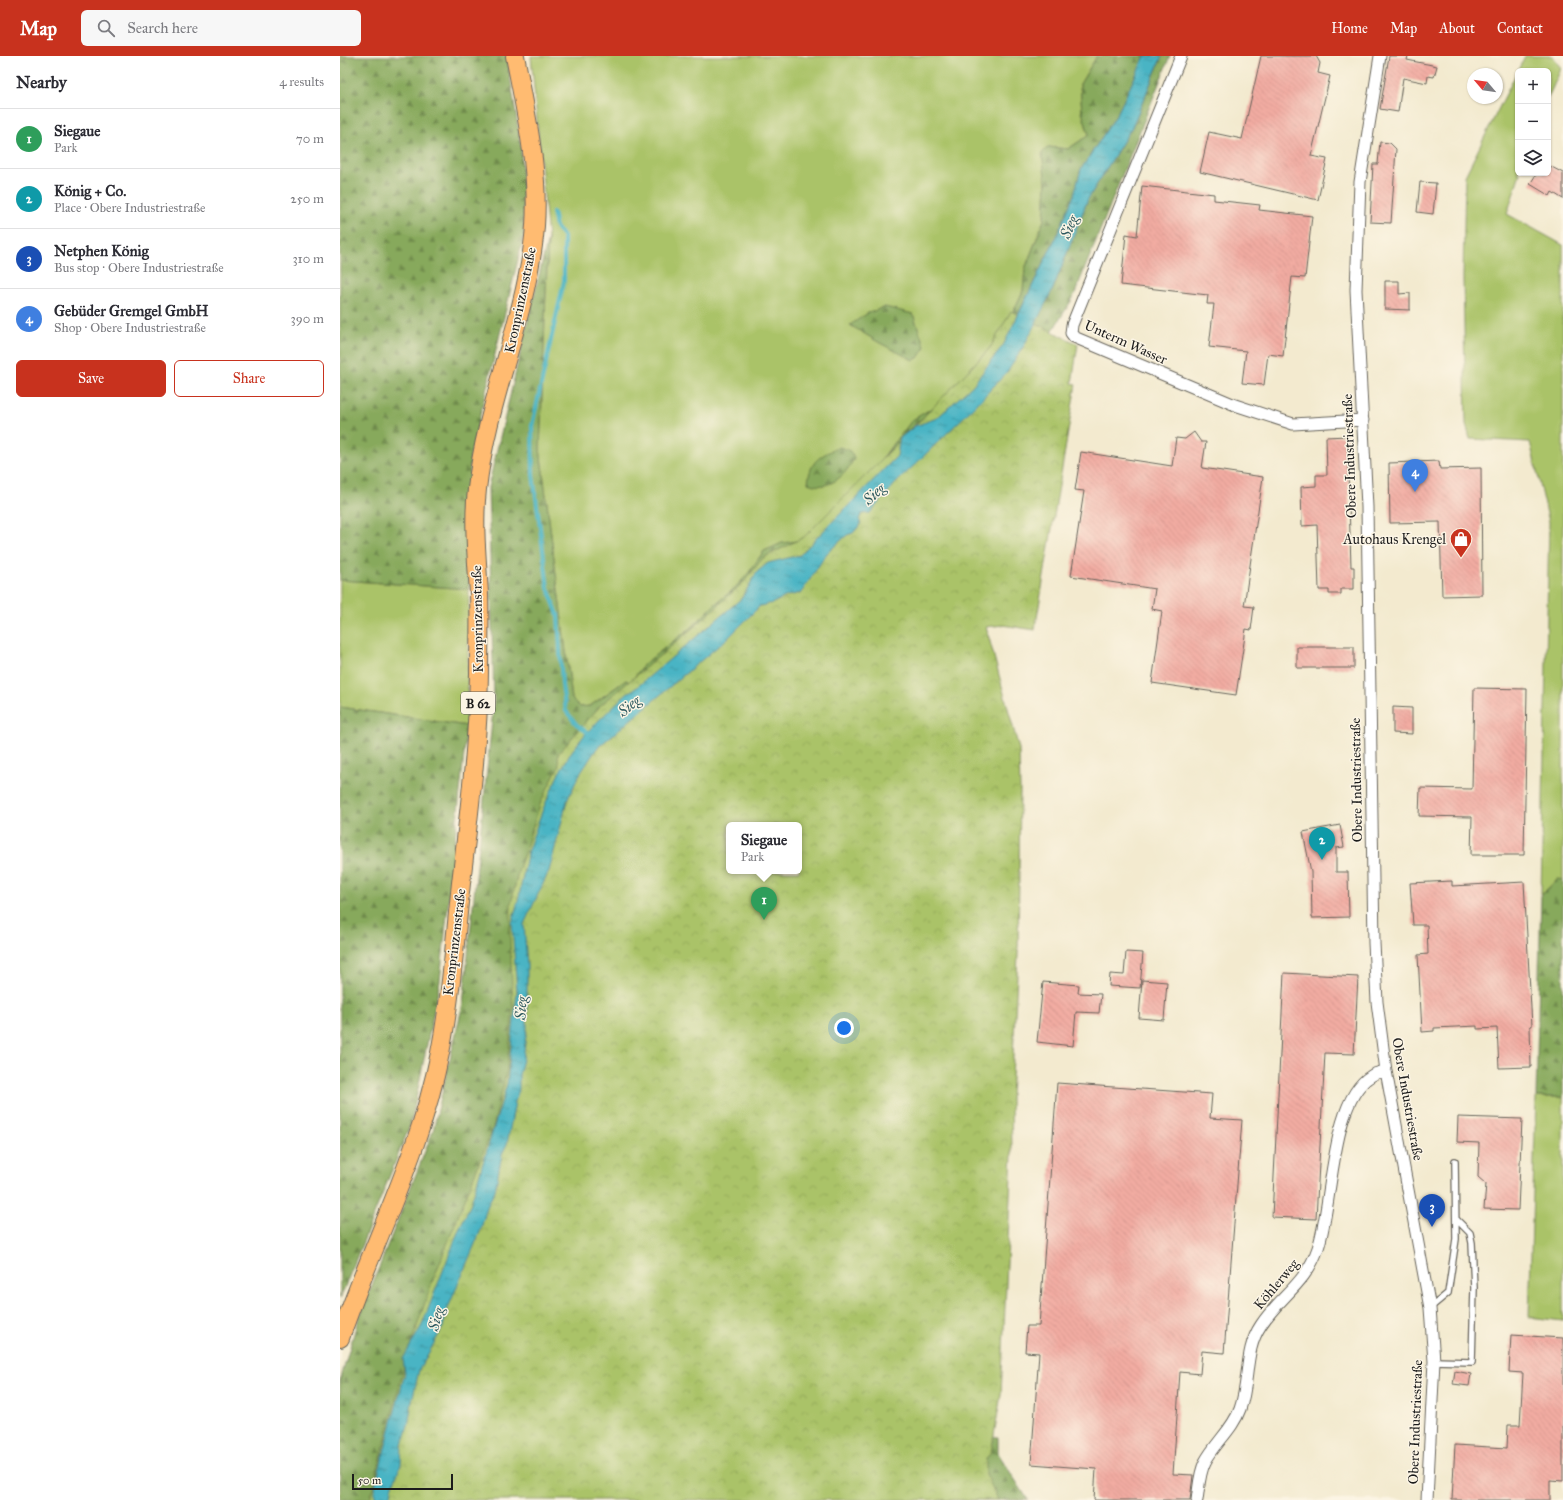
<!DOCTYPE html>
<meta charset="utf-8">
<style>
:root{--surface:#fff;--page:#f7f7f7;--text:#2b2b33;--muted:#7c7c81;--line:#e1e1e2;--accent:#c8321e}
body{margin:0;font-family:"IM FELL Great Primer",serif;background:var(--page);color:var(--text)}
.controls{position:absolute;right:12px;top:12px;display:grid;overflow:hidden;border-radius:6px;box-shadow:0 1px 3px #0004}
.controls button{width:36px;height:36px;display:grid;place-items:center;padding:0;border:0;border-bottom:1px solid var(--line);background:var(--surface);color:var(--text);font:20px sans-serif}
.compass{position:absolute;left:1127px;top:12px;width:36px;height:36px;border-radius:50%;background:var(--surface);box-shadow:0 1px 3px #0004;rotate:299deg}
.scale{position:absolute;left:12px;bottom:10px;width:101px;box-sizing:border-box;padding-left:4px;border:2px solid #1c1c1c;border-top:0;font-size:11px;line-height:14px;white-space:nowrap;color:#1c1c1c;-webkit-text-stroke:3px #fcf5e5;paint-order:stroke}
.you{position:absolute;left:504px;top:972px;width:14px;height:14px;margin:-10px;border:3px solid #fff;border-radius:50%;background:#1a73e8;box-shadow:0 0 0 6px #1a73e833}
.badge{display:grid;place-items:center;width:26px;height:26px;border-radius:50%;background:var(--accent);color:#fff;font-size:13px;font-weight:700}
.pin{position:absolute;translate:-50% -33px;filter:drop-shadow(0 1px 2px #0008)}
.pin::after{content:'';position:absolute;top:21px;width:14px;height:12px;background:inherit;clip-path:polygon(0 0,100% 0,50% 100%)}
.popup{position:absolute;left:386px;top:766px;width:76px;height:52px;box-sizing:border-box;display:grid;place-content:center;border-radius:6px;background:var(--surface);filter:drop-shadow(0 1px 3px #0005);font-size:13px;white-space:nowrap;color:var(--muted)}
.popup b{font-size:15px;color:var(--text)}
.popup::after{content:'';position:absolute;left:50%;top:100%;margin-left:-8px;border:8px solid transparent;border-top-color:var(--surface)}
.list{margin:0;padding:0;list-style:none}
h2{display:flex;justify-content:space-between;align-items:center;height:52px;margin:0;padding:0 16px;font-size:17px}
h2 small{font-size:13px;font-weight:400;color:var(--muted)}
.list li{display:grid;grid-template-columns:26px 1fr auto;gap:12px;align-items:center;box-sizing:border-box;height:60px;padding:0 16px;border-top:1px solid var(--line)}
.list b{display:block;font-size:15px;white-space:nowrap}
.list p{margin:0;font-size:13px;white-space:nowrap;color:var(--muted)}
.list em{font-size:13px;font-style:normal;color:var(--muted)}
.actions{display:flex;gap:8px;padding:12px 16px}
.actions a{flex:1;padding:9px 0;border:1px solid var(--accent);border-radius:6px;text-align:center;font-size:14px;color:var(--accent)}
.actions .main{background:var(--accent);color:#fff}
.icon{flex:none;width:22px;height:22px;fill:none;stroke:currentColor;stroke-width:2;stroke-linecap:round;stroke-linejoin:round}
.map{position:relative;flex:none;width:1223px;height:1444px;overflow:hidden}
header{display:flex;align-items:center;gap:24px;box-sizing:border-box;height:56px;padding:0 20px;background:var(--accent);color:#fff}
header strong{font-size:19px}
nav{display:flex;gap:22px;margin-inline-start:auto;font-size:14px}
.search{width:280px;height:36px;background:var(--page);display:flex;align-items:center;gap:10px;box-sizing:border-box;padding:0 14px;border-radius:6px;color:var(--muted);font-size:15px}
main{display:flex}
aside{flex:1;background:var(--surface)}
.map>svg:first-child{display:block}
.grass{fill:#aac368;stroke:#637042}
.forest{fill:url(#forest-firs);stroke:#52623c}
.park{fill:url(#park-crowns);stroke:#637042;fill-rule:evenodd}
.water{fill:url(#water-ripples);stroke:#326870}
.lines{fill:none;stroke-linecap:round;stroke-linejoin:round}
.stream{stroke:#48b4c4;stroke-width:4}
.building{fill:url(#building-back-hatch)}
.service-casing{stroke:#67645b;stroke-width:8}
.minor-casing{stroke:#67645b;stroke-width:13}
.primary-casing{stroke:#67645b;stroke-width:20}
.service{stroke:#fff;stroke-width:5.5}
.minor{stroke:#fff;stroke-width:11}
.primary{stroke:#ffbb71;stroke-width:18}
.labels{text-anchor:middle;stroke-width:3;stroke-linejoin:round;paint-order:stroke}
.shield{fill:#fcf5e5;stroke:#5f5d58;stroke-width:1}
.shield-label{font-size:13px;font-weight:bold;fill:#1c1c1c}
.street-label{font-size:14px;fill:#1c1c1c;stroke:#fcf5e5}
.poi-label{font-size:14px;fill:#1c1c1c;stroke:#fcf5e5;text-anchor:end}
.water-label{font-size:15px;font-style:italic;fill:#2e595f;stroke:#fcf5e5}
</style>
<header>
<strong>Map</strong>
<div class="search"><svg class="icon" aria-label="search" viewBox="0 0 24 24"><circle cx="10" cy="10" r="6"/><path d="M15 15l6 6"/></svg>Search here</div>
<nav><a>Home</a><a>Map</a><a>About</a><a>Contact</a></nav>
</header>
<main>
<aside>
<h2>Nearby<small>4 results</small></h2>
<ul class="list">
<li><span class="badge" style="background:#2e9e5b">1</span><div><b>Siegaue</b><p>Park</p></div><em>70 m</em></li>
<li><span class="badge" style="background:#0f9aa8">2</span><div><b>König + Co.</b><p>Place · Obere Industriestraße</p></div><em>250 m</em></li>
<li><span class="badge" style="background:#1a4fb4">3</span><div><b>Netphen König</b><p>Bus stop · Obere Industriestraße</p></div><em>310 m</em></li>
<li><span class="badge" style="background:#3f7fe0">4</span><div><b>Gebüder Gremgel GmbH</b><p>Shop · Obere Industriestraße</p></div><em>390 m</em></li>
</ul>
<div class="actions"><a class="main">Save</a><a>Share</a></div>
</aside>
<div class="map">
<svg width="1223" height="1444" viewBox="0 0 1223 1444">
<defs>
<pattern id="forest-firs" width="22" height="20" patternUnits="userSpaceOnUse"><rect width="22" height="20" fill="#87a95c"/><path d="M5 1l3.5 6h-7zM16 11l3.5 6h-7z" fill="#6e894b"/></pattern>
<pattern id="park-crowns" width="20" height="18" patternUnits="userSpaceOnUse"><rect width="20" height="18" fill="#aac368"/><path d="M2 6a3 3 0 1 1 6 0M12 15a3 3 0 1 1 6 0" fill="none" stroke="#92a75a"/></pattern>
<pattern id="water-ripples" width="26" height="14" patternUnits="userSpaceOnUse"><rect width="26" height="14" fill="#48b4c4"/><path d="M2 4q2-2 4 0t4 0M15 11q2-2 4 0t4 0" fill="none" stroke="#3b929e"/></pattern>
<pattern id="building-back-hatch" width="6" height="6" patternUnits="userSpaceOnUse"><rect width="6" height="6" fill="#f2aca2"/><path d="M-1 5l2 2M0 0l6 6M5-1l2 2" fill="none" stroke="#cf938b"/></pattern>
</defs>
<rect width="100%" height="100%" fill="#fcf5e5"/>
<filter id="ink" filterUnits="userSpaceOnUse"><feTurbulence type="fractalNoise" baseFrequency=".025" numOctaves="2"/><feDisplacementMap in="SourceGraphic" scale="8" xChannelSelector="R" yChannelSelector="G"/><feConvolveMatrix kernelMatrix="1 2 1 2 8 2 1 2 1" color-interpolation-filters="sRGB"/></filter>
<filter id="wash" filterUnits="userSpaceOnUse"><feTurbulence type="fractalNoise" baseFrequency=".012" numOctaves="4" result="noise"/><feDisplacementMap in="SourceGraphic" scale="16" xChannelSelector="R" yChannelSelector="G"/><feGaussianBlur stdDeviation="0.9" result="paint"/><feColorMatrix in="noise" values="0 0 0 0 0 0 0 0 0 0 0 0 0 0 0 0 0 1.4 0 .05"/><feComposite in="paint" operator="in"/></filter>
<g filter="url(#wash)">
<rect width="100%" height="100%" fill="#f3eacf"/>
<!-- grass -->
<path class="grass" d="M191,0H757L740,28L742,56L749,79L728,93L708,91L705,117L706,128L704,164L685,213L683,235L662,279L596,349L554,386L532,417L462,484L424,495L407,519L394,533L297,619L291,627L286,624L250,650L240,651L232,643L200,393L208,182Z
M1185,0H1213L1221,13L1208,42V15H1178V117H1180L1167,158L1223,189V824L1218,823L1201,839L1209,466L1190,386L1130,383L1126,368L1123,221L1125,120Z
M0,524L129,533L127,670L0,651Z
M1196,1041H1223V1265L1189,1261Z"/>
<!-- forest -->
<path class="forest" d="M0,0H167L181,91L184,179L130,401L129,533L0,524Z
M757,0H805L777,58L741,113L734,139L717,179L664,288L560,382L557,400L177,936L167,1028L148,1089L65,1317L35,1444H0V1325L17,1267L93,1075L123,947L154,645L148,431L208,182L200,393L232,643L240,651L250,650L286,624L290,627L304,608L354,569L375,548L394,533L407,519L424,495L442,487L463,484L532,417L572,364L597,349L662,279L683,235L685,213L704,164L706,128L702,97L708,91L728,93L749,79L742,56L740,28Z
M822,0H830L733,242L698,298L447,540L713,233L748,143L792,71Z
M545,251L573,258L585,291L578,302L573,304L538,286L510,269L528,257Z
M499,391L509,394L514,402C506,420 488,436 468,427C470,404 480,400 499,391Z
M0,651L127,670L100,925L71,1067L0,1243Z
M1218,823L1223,824V1041H1196L1201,839Z
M644,1380L658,1381V1397L688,1444H596Z"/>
<!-- park -->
<path class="park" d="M671,255L738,288L732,327L736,328L695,574L663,569L646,571L679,693L680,733L678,898L671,1042L672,1097L661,1339L651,1396L646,1403V1418L658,1444H30L68,1297L91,1229L153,1072L167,1014L173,953L170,881L171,848L178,816L201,746L215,717L219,711L218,698L261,649L360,566L404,526L423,502L464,481L570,375L650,292ZM389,769H459V815H389Z"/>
<!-- water -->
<path class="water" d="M805,0H822L792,71L748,143L713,233L685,288L668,315L636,349L555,428L530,457L522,458L519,463L521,468L513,477L507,479L487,497L461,537L447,540L433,547L420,550L389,581L257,692L238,721L227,745L209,815L184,868L187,909V972L183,1003L179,1019V1033L175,1046L167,1088L162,1098L155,1134L147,1151L140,1176L108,1252L103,1271L79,1314L72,1345L68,1370L62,1389L61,1408L52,1432L50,1444H35V1430L65,1317L63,1303L82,1269L120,1171L130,1150L167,1028L177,936L172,867L179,841L188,794L203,753L219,717L232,695L246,677L287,637L296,632L402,542L417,516L428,507L460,499L557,400L560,382L575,370L597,362L633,329L664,288L717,179L734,139L741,113L777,58Z"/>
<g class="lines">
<!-- stream -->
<path class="stream" d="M213,156L216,171L224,181V225L192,370L193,419L208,532L218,559L222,629L226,655L237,669L250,678"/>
</g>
<g id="blocks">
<!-- building -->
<path class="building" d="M921,0H976L980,7L978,17L990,20L971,100L987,103L978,144L860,116L869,76L902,83Z
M1049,0H1068L1067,4L1097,10L1094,21L1088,20L1087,27L1063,22L1058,56L1040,53Z
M1040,86L1050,87L1056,93L1051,167L1030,166L1033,108H1038Z
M1208,109L1223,117V143L1212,136L1210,140L1190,128L1197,117H1208Z
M1080,126L1096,127L1093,158L1077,156Z
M802,130L874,138V144L920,149L919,154L972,160L965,222L952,221L943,300L928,298L924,329L902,327L906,295L869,291L874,248H867L868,239L781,229L786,178L797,180Z
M1045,225H1059V238L1070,237V254L1045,253Z
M854,376L861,386H866L862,412L923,421L904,550L914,551L911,574L906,573L896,639L812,627L822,555L812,553L815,533L731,520L744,435L735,434L741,396L832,410L836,382L845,383Z
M1007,380L1011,511H1014V533H1001V538H989V534H979L977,469L962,470L961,431L976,430V419H987L986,381Z
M1099,405L1100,413L1141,412L1142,539L1102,540L1100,466L1050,467L1049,407Z
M957,591H1014V612H957Z
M1134,632L1187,633L1184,799H1131L1132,761L1079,760L1080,732L1132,733Z
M1053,651L1072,652V678L1053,677Z
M1000,769L1004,791L996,792V816H1008L1009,861L972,862L971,816L963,776Z
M1112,825V830L1184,826L1192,970H1190L1191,1011L1159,1012L1157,972L1137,973V970L1094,972V975L1082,976L1078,899L1088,898L1087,869H1073L1070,827Z
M786,896L803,897L800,932L769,930L770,918L784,919Z
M944,917L1018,921L1014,998L985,997L976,1163L932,1161Z
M802,924L827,926L824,964L799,962Z
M703,926L739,929L738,937L761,938L759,957L736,956L733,990L697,986Z
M717,1027L872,1038L870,1062L902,1064L884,1297L862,1295L860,1318L840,1316L833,1418L853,1419L850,1444H754L756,1413L691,1408L699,1297L685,1296L687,1270H699Z
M1118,1061L1182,1063L1178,1154L1144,1153L1146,1128L1138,1121L1139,1087L1117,1086Z
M1171,1279L1223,1282V1425L1210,1424V1444H1112L1115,1389L1167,1392L1168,1369H1180L1183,1317L1169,1316Z
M1115,1315L1131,1318L1129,1330L1113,1328Z"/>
</g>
</g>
<g filter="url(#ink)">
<use href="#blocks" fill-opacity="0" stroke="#67645b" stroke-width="1"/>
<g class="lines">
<!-- service casing -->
<g class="service-casing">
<path id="service" d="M1090,1252L1108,1237L1116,1183L1115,1105
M1094,1305L1132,1306L1134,1232L1132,1187L1130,1177L1116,1163"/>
</g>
<!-- minor casing -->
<g class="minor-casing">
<path id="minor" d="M841,0L732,269L731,277L734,281L895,349L953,368L1023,364
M1040,0L1020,126L1016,234L1027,451L1034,887L1037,946L1046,1015L1090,1252L1094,1305L1087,1444
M857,1444C859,1431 859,1418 865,1406C875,1387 893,1373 900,1353C910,1325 904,1294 921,1269C940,1240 966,1228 978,1192C993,1149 990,1045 1031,1020C1035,1017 1041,1016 1046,1015"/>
</g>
<!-- primary casing -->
<g class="primary-casing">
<path id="primary" d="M0,1282C33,1185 80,1099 100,997C111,941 115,884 121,827C129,757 138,688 139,617C139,591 140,565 139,538C137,503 133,468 137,433C146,350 182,272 193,189C202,126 187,62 175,0"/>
</g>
<!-- service -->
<use href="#service" class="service"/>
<!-- minor -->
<use href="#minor" class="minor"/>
<!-- primary -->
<use href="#primary" class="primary"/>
</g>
</g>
<!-- icons -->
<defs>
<g id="shop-pin" transform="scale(1.15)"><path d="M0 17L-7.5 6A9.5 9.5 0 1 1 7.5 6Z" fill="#c8321e" stroke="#fcf5e5"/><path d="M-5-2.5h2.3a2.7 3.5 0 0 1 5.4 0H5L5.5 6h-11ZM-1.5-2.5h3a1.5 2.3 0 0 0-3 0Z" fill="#fff"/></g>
</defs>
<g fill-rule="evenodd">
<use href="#shop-pin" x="1121" y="483"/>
</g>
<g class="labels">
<!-- shield labels -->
<rect class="shield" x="121" y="636" width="34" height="22" rx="3"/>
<g class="shield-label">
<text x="138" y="652">B 62</text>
</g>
<!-- street labels -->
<g class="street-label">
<text transform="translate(180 244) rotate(-78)" y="5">Kronprinzenstraße</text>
<text transform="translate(786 286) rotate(24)" y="5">Unterm Wasser</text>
<text transform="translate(1009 400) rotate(-92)" y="5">Obere Industriestraße</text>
<text transform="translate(137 563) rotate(-91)" y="5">Kronprinzenstraße</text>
<text transform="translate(1016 724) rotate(-91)" y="5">Obere Industriestraße</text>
<text transform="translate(114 886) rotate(-83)" y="5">Kronprinzenstraße</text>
<text transform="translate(1068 1043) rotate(80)" y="5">Obere Industriestraße</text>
<text transform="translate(936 1228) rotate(-50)" y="5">Köhlerweg</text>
<text transform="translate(1075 1366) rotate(-88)" y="5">Obere Industriestraße</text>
</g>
<!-- poi labels -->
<g class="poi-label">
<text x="1106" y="488">Autohaus Krengel</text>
</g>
<!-- water labels -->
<g class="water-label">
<text transform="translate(729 171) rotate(-67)" y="5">Sieg</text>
<text transform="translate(534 438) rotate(-43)" y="5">Sieg</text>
<text transform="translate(289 650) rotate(-39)" y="5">Sieg</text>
<text transform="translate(181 952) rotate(-86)" y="5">Sieg</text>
<text transform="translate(96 1263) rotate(-75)" y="5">Sieg</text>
</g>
</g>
</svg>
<div class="controls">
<button>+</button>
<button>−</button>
<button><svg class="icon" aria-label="layers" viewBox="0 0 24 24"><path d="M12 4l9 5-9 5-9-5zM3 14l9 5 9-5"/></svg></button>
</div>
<svg class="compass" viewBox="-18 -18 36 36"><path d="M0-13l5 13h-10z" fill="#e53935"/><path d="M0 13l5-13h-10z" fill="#7c7c81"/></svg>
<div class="scale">50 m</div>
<div class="you"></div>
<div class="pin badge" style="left:424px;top:864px;background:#2e9e5b">1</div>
<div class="popup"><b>Siegaue</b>Park</div>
<div class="pin badge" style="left:982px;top:804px;background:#0f9aa8">2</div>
<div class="pin badge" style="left:1092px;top:1171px;background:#1a4fb4">3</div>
<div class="pin badge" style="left:1075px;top:436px;background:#3f7fe0">4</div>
</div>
</main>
